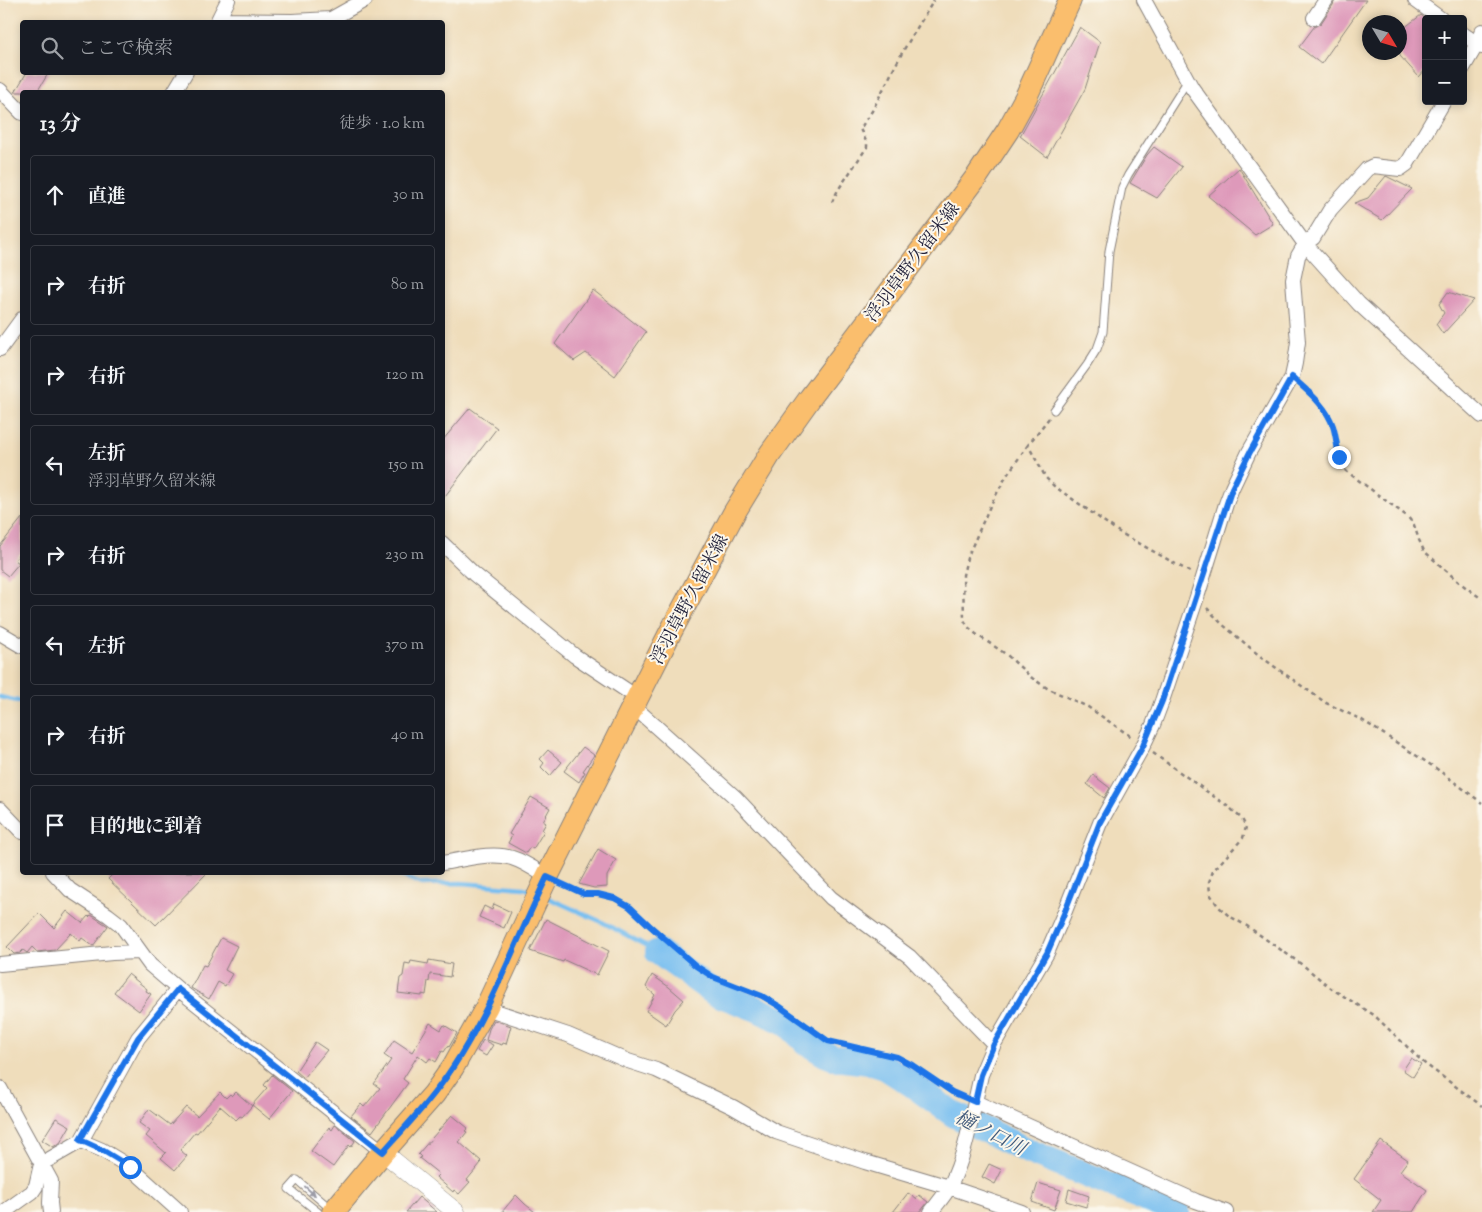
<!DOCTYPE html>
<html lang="ja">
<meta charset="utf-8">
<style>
:root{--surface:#171b24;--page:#242831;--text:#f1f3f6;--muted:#9ea1a6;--line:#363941}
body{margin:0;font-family:"Sorts Mill Goudy","Noto Serif JP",serif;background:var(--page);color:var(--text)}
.controls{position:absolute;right:15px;top:15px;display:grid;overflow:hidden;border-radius:5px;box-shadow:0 2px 8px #0003}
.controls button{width:45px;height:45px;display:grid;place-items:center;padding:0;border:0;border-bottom:1px solid var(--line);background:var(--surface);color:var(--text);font:25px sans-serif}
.compass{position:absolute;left:1362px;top:15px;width:45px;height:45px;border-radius:50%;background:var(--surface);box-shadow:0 2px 8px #0003;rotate:128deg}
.stop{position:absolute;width:15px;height:15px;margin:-11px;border:4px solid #1a73e8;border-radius:50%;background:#fff}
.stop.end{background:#1a73e8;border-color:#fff;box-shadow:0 1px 5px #0008}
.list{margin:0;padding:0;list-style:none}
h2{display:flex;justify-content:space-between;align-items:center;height:65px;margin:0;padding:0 20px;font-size:21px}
h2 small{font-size:16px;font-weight:400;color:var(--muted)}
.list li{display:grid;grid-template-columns:32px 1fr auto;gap:15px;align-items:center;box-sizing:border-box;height:80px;margin:0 10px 10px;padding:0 10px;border:1px solid var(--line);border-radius:5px}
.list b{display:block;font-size:19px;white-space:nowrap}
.list p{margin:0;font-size:16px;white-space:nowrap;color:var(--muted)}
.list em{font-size:16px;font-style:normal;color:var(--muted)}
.icon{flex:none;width:28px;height:28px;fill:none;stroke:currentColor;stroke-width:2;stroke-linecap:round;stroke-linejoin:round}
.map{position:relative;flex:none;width:1482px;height:1212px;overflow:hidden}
.search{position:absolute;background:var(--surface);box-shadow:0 2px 8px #0003;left:20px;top:20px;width:425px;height:55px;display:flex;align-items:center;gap:12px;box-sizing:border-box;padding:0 18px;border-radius:5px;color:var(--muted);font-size:19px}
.panel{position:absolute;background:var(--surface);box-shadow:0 2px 8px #0003;left:20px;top:90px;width:425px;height:785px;border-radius:5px}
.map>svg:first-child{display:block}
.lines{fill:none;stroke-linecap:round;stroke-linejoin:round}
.stream{stroke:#79bff0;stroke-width:4.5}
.river{stroke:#79bff0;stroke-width:26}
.building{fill:#de99ba}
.service-casing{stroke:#88807b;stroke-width:9}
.minor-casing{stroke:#88807b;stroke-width:16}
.tertiary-casing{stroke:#88807b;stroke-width:19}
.primary-casing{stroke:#88807b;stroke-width:24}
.path{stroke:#88807b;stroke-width:2.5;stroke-dasharray:4 4;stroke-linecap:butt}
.service{stroke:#fff;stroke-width:7}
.minor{stroke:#fff;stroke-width:14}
.tertiary{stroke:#fff;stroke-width:18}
.primary{stroke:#fabe6d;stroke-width:22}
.oneway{fill:#9c9ca7}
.route{stroke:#1a73e8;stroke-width:6}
.labels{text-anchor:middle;stroke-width:4;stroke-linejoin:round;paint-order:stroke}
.street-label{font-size:18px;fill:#22223b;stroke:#fbf7ec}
.water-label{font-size:19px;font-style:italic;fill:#40597a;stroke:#fbf7ec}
</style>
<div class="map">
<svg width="1482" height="1212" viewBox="0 0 1482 1212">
<rect width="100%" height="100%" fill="#fbf7ec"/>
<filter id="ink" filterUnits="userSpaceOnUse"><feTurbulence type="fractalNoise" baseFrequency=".02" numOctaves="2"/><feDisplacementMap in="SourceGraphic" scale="10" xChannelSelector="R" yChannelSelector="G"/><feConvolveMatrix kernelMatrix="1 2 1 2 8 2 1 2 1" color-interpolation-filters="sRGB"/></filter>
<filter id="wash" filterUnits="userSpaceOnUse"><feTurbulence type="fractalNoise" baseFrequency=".0096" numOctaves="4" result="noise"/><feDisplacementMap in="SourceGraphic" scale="20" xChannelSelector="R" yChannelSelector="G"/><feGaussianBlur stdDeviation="1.12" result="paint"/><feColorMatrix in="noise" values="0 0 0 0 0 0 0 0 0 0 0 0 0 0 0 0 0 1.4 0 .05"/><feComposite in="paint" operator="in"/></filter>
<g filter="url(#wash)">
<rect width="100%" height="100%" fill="#efddbb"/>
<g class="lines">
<!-- stream -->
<path class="stream" d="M0,697L22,702
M391,872L422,884L461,883L524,888L534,892
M546,897L602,922L658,952"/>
<!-- river -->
<path class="river" d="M658,952L713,992L755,1008L787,1023L807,1043L825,1054L835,1058L869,1062L885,1067L910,1083L953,1114L1030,1152L1177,1212"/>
</g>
<g id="blocks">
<!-- building -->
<path class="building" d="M1335,0H1366L1321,64L1299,47L1314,27L1321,23L1333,5Z
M1421,15L1426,19V69L1419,77L1400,56V31Z
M1080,27L1100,42L1085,89L1047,157L1020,136Z
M27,72H49L37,92H15Z
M1154,147L1182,167L1157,198L1130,183L1147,155Z
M1239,168L1273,224L1255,235L1208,196Z
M1386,176L1412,189L1382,220L1354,203L1368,198Z
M593,290L646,332L615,376L586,353L574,361L555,344Z
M1448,292L1474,300L1443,334L1436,324L1444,313L1439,304Z
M470,408L497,428L442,500V441Z
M22,518V551L15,560L19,563L8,576L0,570V546Z
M583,747L594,755L583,771L585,772L579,782L564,771Z
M548,750L562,762L550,776L541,767L544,763L540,759Z
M1093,775L1110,788L1104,798L1087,784Z
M531,797L550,808L543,821L546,823L542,830L544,831L533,849L530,847L526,853L508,843L512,836L509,834Z
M598,849L616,860L607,876V887L594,888L579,884Z
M115,872H208L156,925L108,879Z
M494,904L511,912L504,928L479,917L484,906L492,910Z
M67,911L82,923L88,916L89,917L91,915L108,926L93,946L82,938L80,941L71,933L55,950L37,952L32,947L27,953L23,950L20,953L14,954L7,947L39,913L54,928Z
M546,919L609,951L597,975L564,960L563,962L530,951Z
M221,938L237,946L225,970L232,974L225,986L218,982L209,999L191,988L203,965L206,966Z
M429,960L452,964L450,977L430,974L429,982L428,981L426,995L422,994V996L398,993L400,978L403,976L405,963L410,964L411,961L428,964Z
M128,974L147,989L146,991L151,994L139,1011L114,992Z
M652,975L669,987L684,1000L675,1010L666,1025L646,1011L655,995L646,987Z
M494,1020L511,1026L506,1044L503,1043L502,1045L486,1040L489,1029Z
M430,1023L441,1030L444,1025L457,1033L449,1047L448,1046L444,1052L442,1051L436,1062L430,1058L427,1062L418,1055L403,1079L408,1083L372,1132L351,1116L361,1104L364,1107L380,1088L374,1084L391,1060L384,1055L394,1040L412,1052Z
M483,1040L493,1045L486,1056L477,1051Z
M315,1042L327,1050L304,1078L296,1071Z
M1411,1058L1421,1064L1413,1077L1403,1070Z
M272,1075L292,1091L269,1119L252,1105L267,1088L264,1085Z
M220,1092L226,1098L230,1094L232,1096L236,1092L252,1106L242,1117L240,1116L236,1120L220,1106L197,1133L195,1132L180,1150L187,1156L175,1170L161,1158L166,1153L146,1136L150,1131L139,1123L149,1109L170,1125L186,1107L197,1116Z
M452,1115L468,1128L465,1131L467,1132L459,1142L481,1161L480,1162L481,1163L467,1180L470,1182L459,1194L454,1190L453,1192L436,1177L439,1174L419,1158L421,1157L418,1154Z
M56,1118L70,1126L60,1143L53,1147L42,1140Z
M335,1125L355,1141L351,1147L349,1145L333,1167L311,1151L329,1127L332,1130Z
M1381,1141L1408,1160L1400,1171L1427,1190L1413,1212H1373L1381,1200L1354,1179Z
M989,1164L1002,1170L995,1184L982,1177Z
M1038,1183L1061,1190L1054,1210L1032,1202Z
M1069,1189L1089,1196L1086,1207L1066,1201Z
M908,1193L916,1199L919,1195L928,1202L920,1212H893Z
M516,1195L525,1204L535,1212H502Z
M419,1197L437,1212H406Z"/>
</g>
</g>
<g filter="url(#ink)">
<use href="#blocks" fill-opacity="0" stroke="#88807b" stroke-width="1"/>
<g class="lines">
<!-- service casing -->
<g class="service-casing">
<path id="service" d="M1054,410L1087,365L1097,349L1103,332L1109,251L1122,187L1128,175L1188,80
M318,1212L289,1189L297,1180L332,1210"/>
</g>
<!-- minor casing -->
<g class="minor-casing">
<path id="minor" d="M1144,0L1192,88L1305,244L1359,304L1482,416
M1415,0L1441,19
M1314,18L1326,0
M218,20L292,21L331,19L365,0
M217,22L228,0
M1463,34L1482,47
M1463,68L1477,44L1482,31
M0,90L22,113
M174,92L186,72
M0,349L22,319
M442,543L474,574L575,656L638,698
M0,633L22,646
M634,707L736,798L831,898L910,957L994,1044
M0,809L22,832
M442,863C464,860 491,851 512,858C525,862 536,870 547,877
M53,872L70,890L108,915L121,925L150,965L178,989L383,1152
M0,964L112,953L140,952
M486,1008L568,1035L628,1061L656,1070L733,1107L776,1132L865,1162L949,1187L1022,1212
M0,1088L51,1181L50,1203L51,1212
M81,1141L138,1038L178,989
M4,1212L32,1192L36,1186L41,1164L81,1141L102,1150L130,1167L180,1212
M931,1212C937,1204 945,1195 950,1186C963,1160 969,1131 975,1102
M1226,1212L1196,1201L975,1102L981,1075L994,1044L1047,953L1063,916L1100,823L1143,746L1153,725L1162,701L1198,594L1226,504L1232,488L1249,452L1292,377L1295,363L1298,342L1293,280L1298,256L1305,244L1313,238L1330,210L1367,169L1373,166L1400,169L1407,164L1444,101"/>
</g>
<!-- tertiary casing -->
<g class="tertiary-casing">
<path id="tertiary" d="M383,1152L456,1212"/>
</g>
<!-- primary casing -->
<g class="primary-casing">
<path id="primary" d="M333,1212L383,1152L434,1094L453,1067L486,1008L547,877L670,633L734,513L770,454L810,398L978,175L1008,130L1026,97L1070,0"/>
</g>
<!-- path -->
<path class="path" d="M832,202L838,190L867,147V143L860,129L872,111L903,51L934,0
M1303,387C1315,398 1329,411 1333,427C1337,440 1338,453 1341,466L1346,471L1408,517L1414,525L1419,540L1424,551L1460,583L1482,599
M1049,418L1028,445L1046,478L1054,486L1119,532L1190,572
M1028,445L1007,475L990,506L967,558L963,575L964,620L968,627L976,634L1007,655L1032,678L1047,688L1088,707L1133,738
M1207,608L1222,624L1260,656L1282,672L1326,703L1362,720L1437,769L1482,803
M1153,753L1230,808L1242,819L1246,827L1243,838L1213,871L1209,882L1210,894L1218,906L1229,916L1247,926L1304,966L1332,989L1374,1015L1424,1063L1482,1106
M562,884L584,894H598L614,898L630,907L649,925L696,966L713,977L762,996L779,1006L828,1041L897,1057L912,1065L952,1092L963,1097"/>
<!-- service -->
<use href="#service" class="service"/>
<!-- minor -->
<use href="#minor" class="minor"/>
<!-- tertiary -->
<use href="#tertiary" class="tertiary"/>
<!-- primary -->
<use href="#primary" class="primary"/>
</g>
<!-- one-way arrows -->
<defs><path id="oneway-solid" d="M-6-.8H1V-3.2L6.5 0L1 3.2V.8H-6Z" transform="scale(1.25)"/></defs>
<use class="oneway" href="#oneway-solid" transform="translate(310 1191) rotate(41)"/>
</g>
<g class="lines" filter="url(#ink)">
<!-- route -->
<path class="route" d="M130,1167L102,1150L80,1140L138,1038L178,989L383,1152C407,1125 433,1098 453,1067C492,1008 516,940 547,877L584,894H598L614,898L630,907L649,925L696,966L713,977L762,996L779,1006L828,1041L897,1057L912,1065L952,1092L975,1102L981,1075L994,1044L1047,953L1063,916L1100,822L1143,746L1162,701L1232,488L1250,452L1292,377C1307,391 1326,405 1333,426C1336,435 1337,447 1339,457"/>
</g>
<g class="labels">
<!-- street labels -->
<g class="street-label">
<text transform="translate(912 262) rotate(-53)" y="6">浮羽草野久留米線</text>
<text transform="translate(689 599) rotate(-62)" y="6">浮羽草野久留米線</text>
</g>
<!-- water labels -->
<g class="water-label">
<text transform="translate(991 1132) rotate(27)" y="7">樋ノ口川</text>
</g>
</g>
</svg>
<div class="controls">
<button>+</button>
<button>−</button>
</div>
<svg class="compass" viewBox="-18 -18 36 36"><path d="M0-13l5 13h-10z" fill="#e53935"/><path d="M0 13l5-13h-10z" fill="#9ea1a6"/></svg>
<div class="stop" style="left:130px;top:1167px"></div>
<div class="stop end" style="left:1339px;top:457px"></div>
<div class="search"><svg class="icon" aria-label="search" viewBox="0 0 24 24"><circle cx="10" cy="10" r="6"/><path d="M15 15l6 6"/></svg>ここで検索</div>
<section class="panel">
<h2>13 分<small>徒歩 · 1.0 km</small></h2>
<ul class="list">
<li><svg class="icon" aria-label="ahead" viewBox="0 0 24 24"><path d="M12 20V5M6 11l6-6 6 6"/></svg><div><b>直進</b></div><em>30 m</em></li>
<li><svg class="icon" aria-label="right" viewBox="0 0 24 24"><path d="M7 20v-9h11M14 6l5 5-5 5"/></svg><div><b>右折</b></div><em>80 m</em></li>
<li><svg class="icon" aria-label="right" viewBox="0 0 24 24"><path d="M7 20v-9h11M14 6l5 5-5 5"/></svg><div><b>右折</b></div><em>120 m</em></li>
<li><svg class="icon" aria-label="left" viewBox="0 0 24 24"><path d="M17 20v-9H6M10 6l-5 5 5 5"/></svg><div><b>左折</b><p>浮羽草野久留米線</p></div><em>150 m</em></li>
<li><svg class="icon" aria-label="right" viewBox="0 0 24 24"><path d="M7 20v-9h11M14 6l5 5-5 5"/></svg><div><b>右折</b></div><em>230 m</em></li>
<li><svg class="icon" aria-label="left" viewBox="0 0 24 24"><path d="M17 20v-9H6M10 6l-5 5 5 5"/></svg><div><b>左折</b></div><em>370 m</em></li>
<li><svg class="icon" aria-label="right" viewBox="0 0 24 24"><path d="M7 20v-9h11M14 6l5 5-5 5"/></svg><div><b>右折</b></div><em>40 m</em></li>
<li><svg class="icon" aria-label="arrive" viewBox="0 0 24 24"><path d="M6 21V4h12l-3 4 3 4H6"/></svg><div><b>目的地に到着</b></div></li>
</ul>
</section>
</div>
